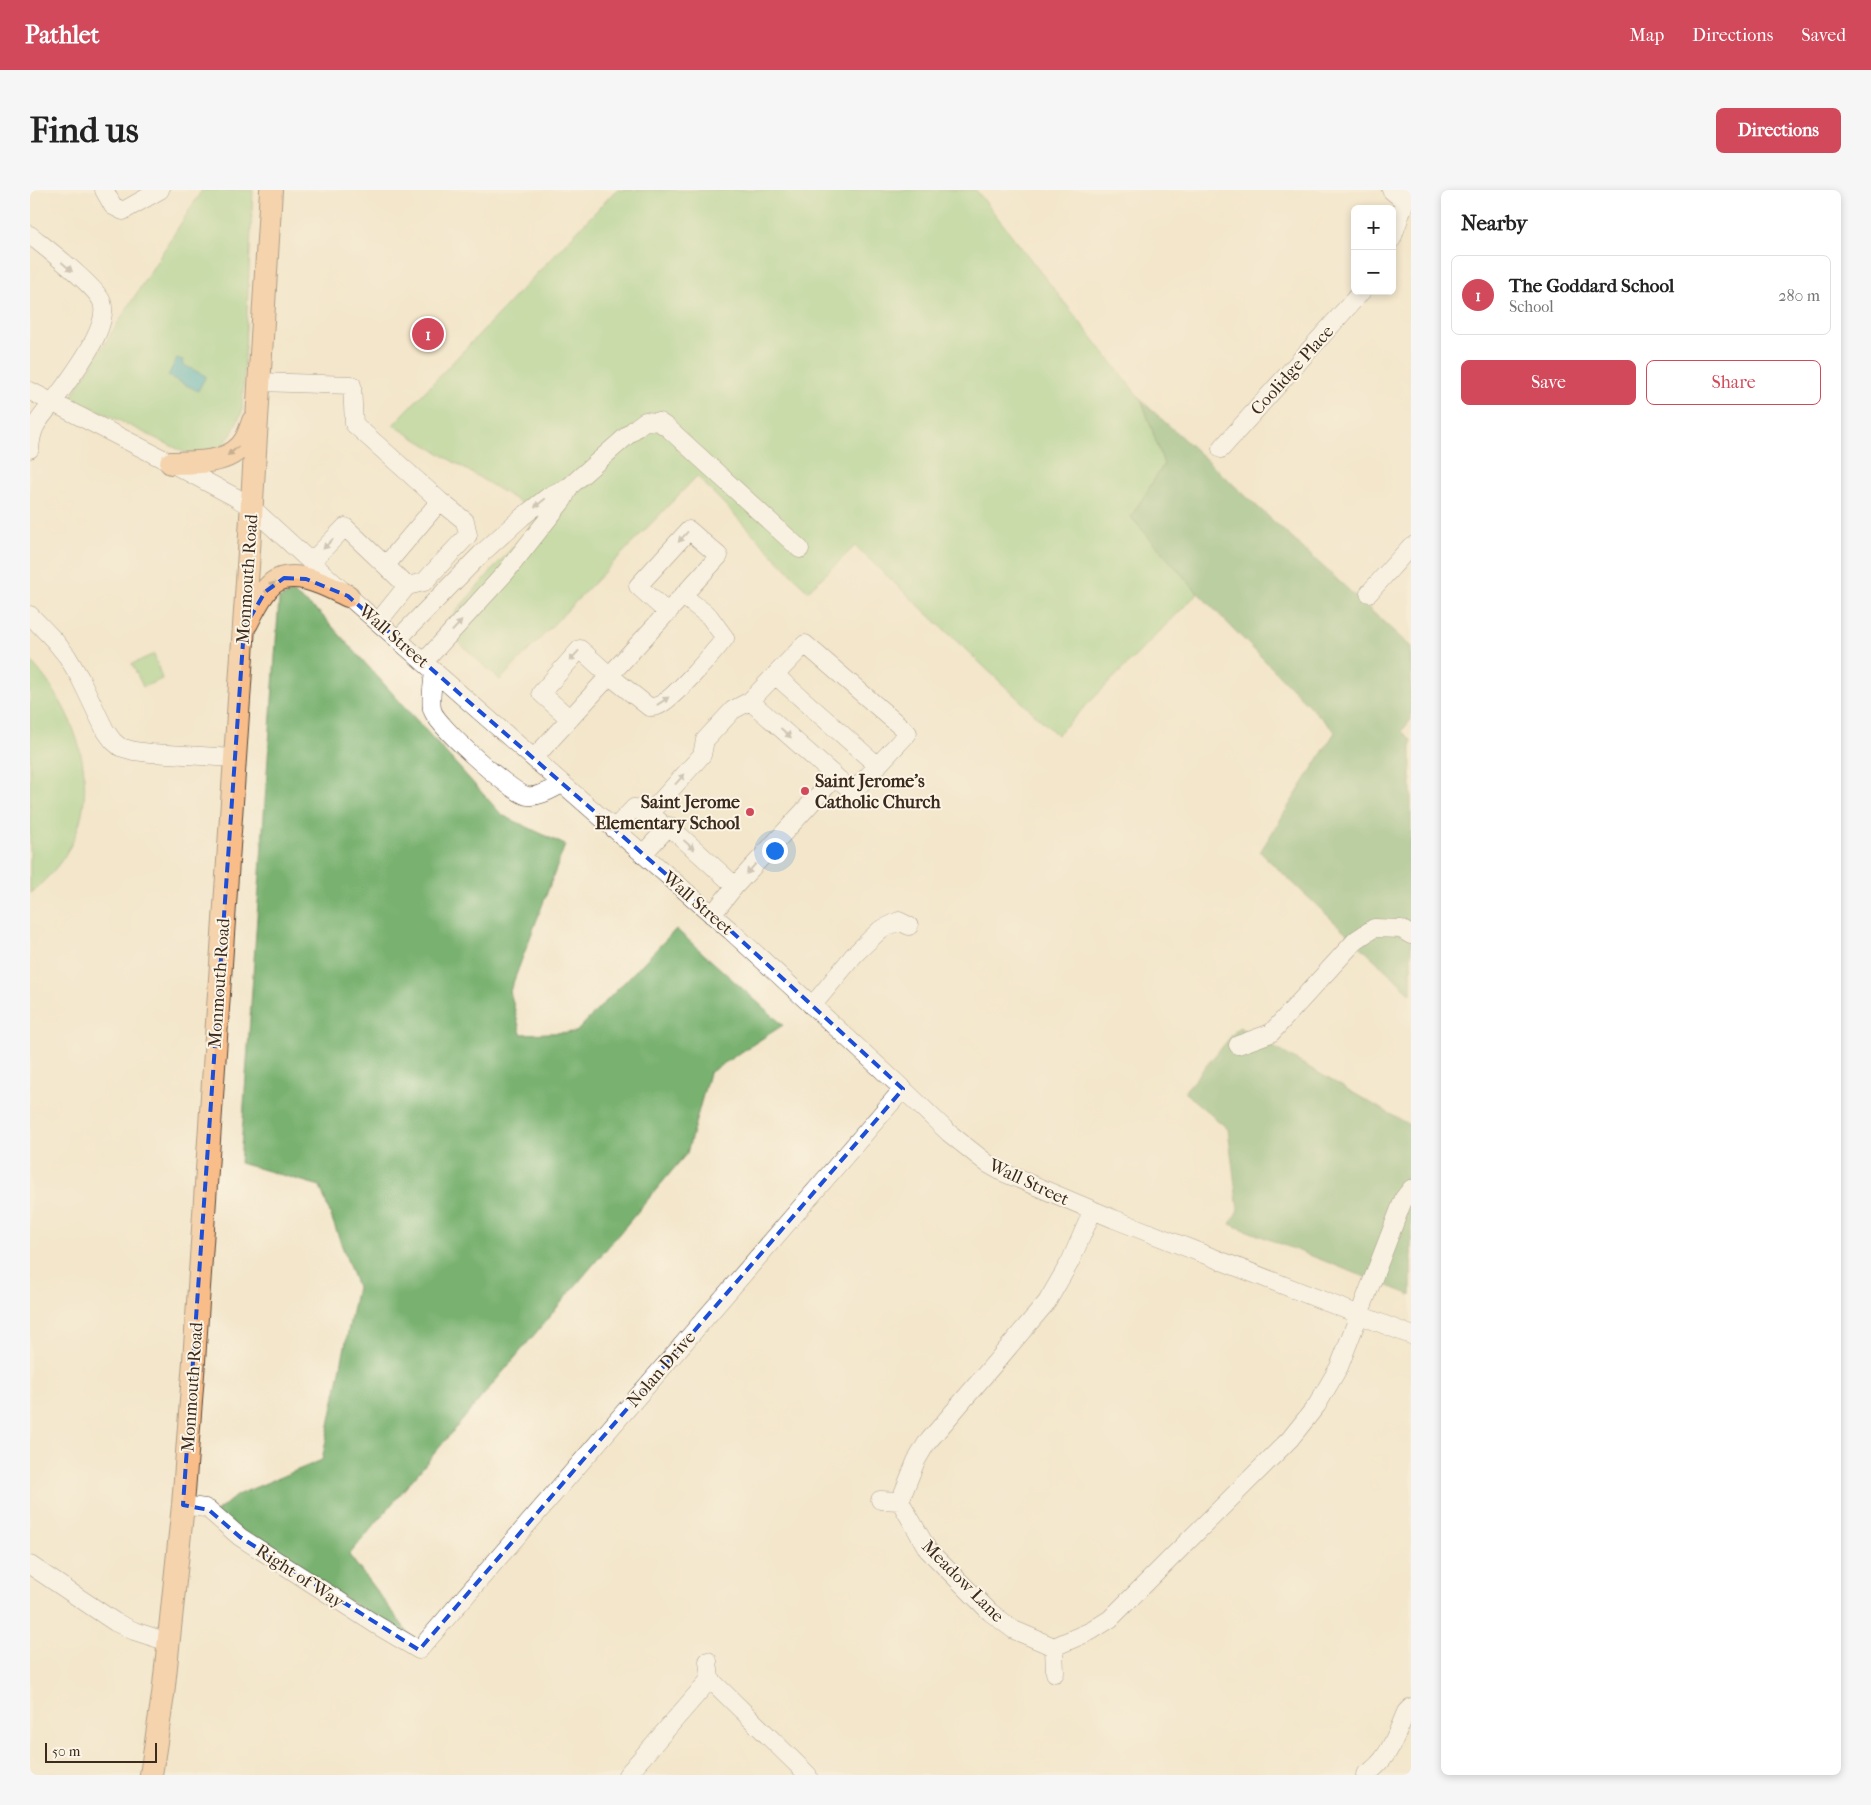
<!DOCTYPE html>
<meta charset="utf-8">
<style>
:root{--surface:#fff;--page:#f6f6f6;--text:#222;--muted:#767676;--line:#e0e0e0;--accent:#d1495b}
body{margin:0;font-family:"IM FELL French Canon",serif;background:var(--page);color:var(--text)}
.controls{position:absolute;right:15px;top:15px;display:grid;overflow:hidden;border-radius:8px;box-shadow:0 2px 8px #0003}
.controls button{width:45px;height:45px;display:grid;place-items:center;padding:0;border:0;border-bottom:1px solid var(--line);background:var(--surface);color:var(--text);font:25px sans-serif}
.scale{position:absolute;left:15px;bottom:12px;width:112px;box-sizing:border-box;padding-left:5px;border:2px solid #3b2a1e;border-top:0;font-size:14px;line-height:18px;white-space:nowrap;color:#3b2a1e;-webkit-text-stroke:4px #fcf5e5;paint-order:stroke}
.you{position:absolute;left:744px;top:660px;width:18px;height:18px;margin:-12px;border:4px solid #fff;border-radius:50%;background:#1a73e8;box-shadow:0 0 0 8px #1a73e833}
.badge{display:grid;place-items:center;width:32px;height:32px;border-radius:50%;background:var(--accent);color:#fff;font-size:16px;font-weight:700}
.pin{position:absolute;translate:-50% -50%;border:2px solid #fff;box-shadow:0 1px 5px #0006}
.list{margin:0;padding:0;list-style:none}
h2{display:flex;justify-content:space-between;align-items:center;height:65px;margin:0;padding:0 20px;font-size:21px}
h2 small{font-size:16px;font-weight:400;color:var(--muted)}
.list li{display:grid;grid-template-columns:32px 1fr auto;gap:15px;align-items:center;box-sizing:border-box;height:80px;margin:0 10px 10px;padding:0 10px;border:1px solid var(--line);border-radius:8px}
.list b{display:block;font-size:19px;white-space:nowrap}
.list p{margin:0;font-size:16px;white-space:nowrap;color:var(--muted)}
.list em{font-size:16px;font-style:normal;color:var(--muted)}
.actions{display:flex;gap:10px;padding:15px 20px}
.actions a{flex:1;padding:11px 0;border:1px solid var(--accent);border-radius:8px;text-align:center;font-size:18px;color:var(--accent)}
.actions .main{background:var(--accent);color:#fff}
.map{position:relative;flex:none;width:1381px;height:1585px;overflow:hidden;border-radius:8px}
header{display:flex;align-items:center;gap:30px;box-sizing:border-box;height:70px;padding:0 25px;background:var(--accent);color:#fff}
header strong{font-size:24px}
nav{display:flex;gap:28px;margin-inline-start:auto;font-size:18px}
.intro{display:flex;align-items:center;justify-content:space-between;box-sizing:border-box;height:120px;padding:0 30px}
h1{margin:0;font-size:35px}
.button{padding:12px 22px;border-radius:8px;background:var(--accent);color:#fff;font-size:18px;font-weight:700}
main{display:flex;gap:30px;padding:0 30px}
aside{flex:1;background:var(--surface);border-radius:8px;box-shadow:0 2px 8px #0003}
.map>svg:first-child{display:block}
.green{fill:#95ce81;stroke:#687c50}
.forest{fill:#78b16f;stroke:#5a6e46}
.water{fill:#3bacb6;stroke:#3b6b6a}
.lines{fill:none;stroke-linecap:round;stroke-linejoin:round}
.minor-casing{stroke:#574638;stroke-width:19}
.major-casing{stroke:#574638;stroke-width:24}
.minor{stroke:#fff;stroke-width:18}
.major{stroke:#f8bd89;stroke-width:22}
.oneway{fill:#a79f9a}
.oneway2{fill:#906c4e}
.marked{fill:none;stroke:#1d4ed8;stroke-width:4;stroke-dasharray:10 6;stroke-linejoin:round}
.poi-dot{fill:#d1495b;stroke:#fcf5e5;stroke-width:2}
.labels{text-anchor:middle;stroke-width:4;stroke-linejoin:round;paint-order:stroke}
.street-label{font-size:18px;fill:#3b2a1e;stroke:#fcf5e5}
.poi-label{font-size:18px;font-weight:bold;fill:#3b2a1e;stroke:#fcf5e5;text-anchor:start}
</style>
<header>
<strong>Pathlet</strong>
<nav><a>Map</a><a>Directions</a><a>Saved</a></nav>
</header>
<div class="intro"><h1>Find us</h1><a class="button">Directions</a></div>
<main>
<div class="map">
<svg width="1381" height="1585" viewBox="0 0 1381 1585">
<rect width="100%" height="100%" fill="#fcf5e5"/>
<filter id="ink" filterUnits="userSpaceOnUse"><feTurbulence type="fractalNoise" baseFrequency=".02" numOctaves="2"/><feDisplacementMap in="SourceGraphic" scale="10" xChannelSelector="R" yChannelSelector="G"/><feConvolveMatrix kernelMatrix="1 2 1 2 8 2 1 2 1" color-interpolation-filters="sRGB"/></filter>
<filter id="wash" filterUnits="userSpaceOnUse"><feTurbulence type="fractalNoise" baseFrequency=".0096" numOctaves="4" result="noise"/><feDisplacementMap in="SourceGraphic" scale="20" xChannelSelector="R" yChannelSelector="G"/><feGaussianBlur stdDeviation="1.12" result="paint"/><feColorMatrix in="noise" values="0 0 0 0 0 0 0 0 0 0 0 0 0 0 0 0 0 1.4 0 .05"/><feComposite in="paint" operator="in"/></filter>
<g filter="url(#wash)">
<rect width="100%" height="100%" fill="#f3e6cb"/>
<!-- green -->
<path class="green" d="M172,0H223L212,222L201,245L191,257L179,262L156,263L41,207Z
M586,0H946L1112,211L1134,274L1101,327L1168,403L1027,545L825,356L778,401L667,286L470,490L412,437L511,325L363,235Z
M124,464L132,489L113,497L102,474Z
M0,470C63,539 82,640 0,703Z"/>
<!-- forest -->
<path class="forest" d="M1112,211L1381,457V530L1372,541L1381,550V804L1230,662L1305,542L1168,403L1101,327L1134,274Z
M262,402L291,424L472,625L535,655L480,801L491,844L546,842L646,739L753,835L679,883L657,963L319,1365L389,1457L185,1323L207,1305L292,1270L327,1097L290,996L210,973L249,409Z
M1209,837L1381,936V1105L1200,1034L1208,1020L1198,939L1154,902Z"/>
<!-- water -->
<path class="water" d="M147,168L153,170L152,174L176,186L168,201L138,186Z"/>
</g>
<g filter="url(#ink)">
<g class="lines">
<!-- minor casing -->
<g class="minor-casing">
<path id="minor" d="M74,0L83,16L93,21L130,0
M1361,0L1375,12
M0,45C16,58 66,96 72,112C81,138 38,191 23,212C9,231 2,234 0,259
M1362,49L1379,0
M229,192L322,195L324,234L410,311L356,375
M0,201L141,273L205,307L221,317L318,406L701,741L873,899L919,943L958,974L972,982L1084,1029L1381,1145
M1191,259L1332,101
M540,296L607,237L615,231L629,232L638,238L770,359
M281,372L315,337L377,396L348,432
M377,396L394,392L438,345L435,331L410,311
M1339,403L1381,356
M0,425L24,450L37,466L50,488L75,540L83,551L90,557L104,561L121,563L205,568
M368,449L451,364L492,327L519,306L540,296L533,310L476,382L394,472
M404,481C403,493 400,508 402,519C405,535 481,602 497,606C508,608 522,599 532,594
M745,485L848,576
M540,529L511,503L550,459L580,486L619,517C622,517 625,517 627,516C641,512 685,461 695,448L679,426L653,406
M504,568L689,366L659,340L608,396L638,423
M618,625L672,565L675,550L703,520L720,511L775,454L878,543L823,602L720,511
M584,639L604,618L629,631
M613,664L639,636L705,696L682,725
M705,696L805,587
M782,816L824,765L850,740L869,731L879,736
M1208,855L1241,843L1326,750L1344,738L1371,739L1381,745
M1063,1020L1040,1072L1017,1112L896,1254L886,1271L870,1311L898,1360L960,1422L984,1440L1024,1457L1061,1441L1080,1429L1260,1249L1287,1215L1309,1177L1374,1008L1381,999
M850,1310L870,1311
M153,1315L175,1318L179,1320L210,1347L345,1434L389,1460L873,899
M0,1375L85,1432L104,1441L138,1452
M1024,1457L1025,1483
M678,1471L680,1489
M680,1489L778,1585
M597,1585L680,1489
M1335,1585C1359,1570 1365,1547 1376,1522L1381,1517"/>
</g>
<!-- major casing -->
<g class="major-casing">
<path id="major" d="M141,273C166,272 202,275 216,249C219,243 221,237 223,231
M217,433C224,420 231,403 243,393C265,377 298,397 318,406
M121,1585L133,1505L153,1315L164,1171L218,377L241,0"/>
</g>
<!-- minor -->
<use href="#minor" class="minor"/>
<!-- major -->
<use href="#major" class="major"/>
</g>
<!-- one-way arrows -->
<defs><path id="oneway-solid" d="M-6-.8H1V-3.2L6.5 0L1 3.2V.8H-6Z" transform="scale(1.25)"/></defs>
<g class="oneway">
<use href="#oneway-solid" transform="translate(37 77) rotate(41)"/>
<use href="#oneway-solid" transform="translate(510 313) rotate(141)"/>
<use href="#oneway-solid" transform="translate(653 347) rotate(132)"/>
<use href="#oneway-solid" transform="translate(298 354) rotate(134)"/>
<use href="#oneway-solid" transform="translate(427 436) rotate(-47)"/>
<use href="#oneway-solid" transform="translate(544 466) rotate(132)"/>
<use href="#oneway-solid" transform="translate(633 511) rotate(-34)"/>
<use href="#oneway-solid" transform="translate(756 543) rotate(42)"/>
<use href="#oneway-solid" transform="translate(650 589) rotate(-48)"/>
<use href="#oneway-solid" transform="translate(659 655) rotate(42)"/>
<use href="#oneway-solid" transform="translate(721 679) rotate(132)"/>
</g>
<g class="oneway2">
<use href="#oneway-solid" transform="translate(203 261) rotate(141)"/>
<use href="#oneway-solid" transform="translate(240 397) rotate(-43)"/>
</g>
</g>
<!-- marked area -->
<path d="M0 0H1381V1585H0ZM254,388L276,389L318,406L701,741L873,899L389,1460L210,1347L179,1320L153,1315L214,438L235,402Z" fill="#f3e6cb" fill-opacity=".55" fill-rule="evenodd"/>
<path class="marked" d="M254,388L276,389L318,406L701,741L873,899L389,1460L210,1347L179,1320L153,1315L214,438L235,402Z"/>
<!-- markers -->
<g class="poi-dot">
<circle cx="775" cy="601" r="5"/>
<circle cx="720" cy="622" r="5"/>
</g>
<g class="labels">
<!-- street labels -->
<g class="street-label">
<text transform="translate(1262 180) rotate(-48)" y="6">Coolidge Place</text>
<text transform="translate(217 389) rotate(-86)" y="6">Monmouth Road</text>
<text transform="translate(364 446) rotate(41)" y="6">Wall Street</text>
<text transform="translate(668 713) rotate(41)" y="6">Wall Street</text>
<text transform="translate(189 793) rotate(-86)" y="6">Monmouth Road</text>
<text transform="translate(999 992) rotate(25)" y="6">Wall Street</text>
<text transform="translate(631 1179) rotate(-49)" y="6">Nolan Drive</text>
<text transform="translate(162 1197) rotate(-86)" y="6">Monmouth Road</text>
<text transform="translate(270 1386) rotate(33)" y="6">Right of Way</text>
<text transform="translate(933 1391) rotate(45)" y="6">Meadow Lane</text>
</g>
<!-- poi labels -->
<g class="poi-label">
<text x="785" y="597">Saint Jerome's<tspan x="785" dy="21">Catholic Church</tspan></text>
<text x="710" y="618" text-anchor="end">Saint Jerome<tspan x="710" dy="21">Elementary School</tspan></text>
</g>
</g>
</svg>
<div class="controls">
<button>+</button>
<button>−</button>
</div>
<div class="scale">50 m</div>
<div class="you"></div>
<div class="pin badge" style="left:398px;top:144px">1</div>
</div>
<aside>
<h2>Nearby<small></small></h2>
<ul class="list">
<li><span class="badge">1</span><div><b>The Goddard School</b><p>School</p></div><em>280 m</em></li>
</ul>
<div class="actions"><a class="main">Save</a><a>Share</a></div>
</aside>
</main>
